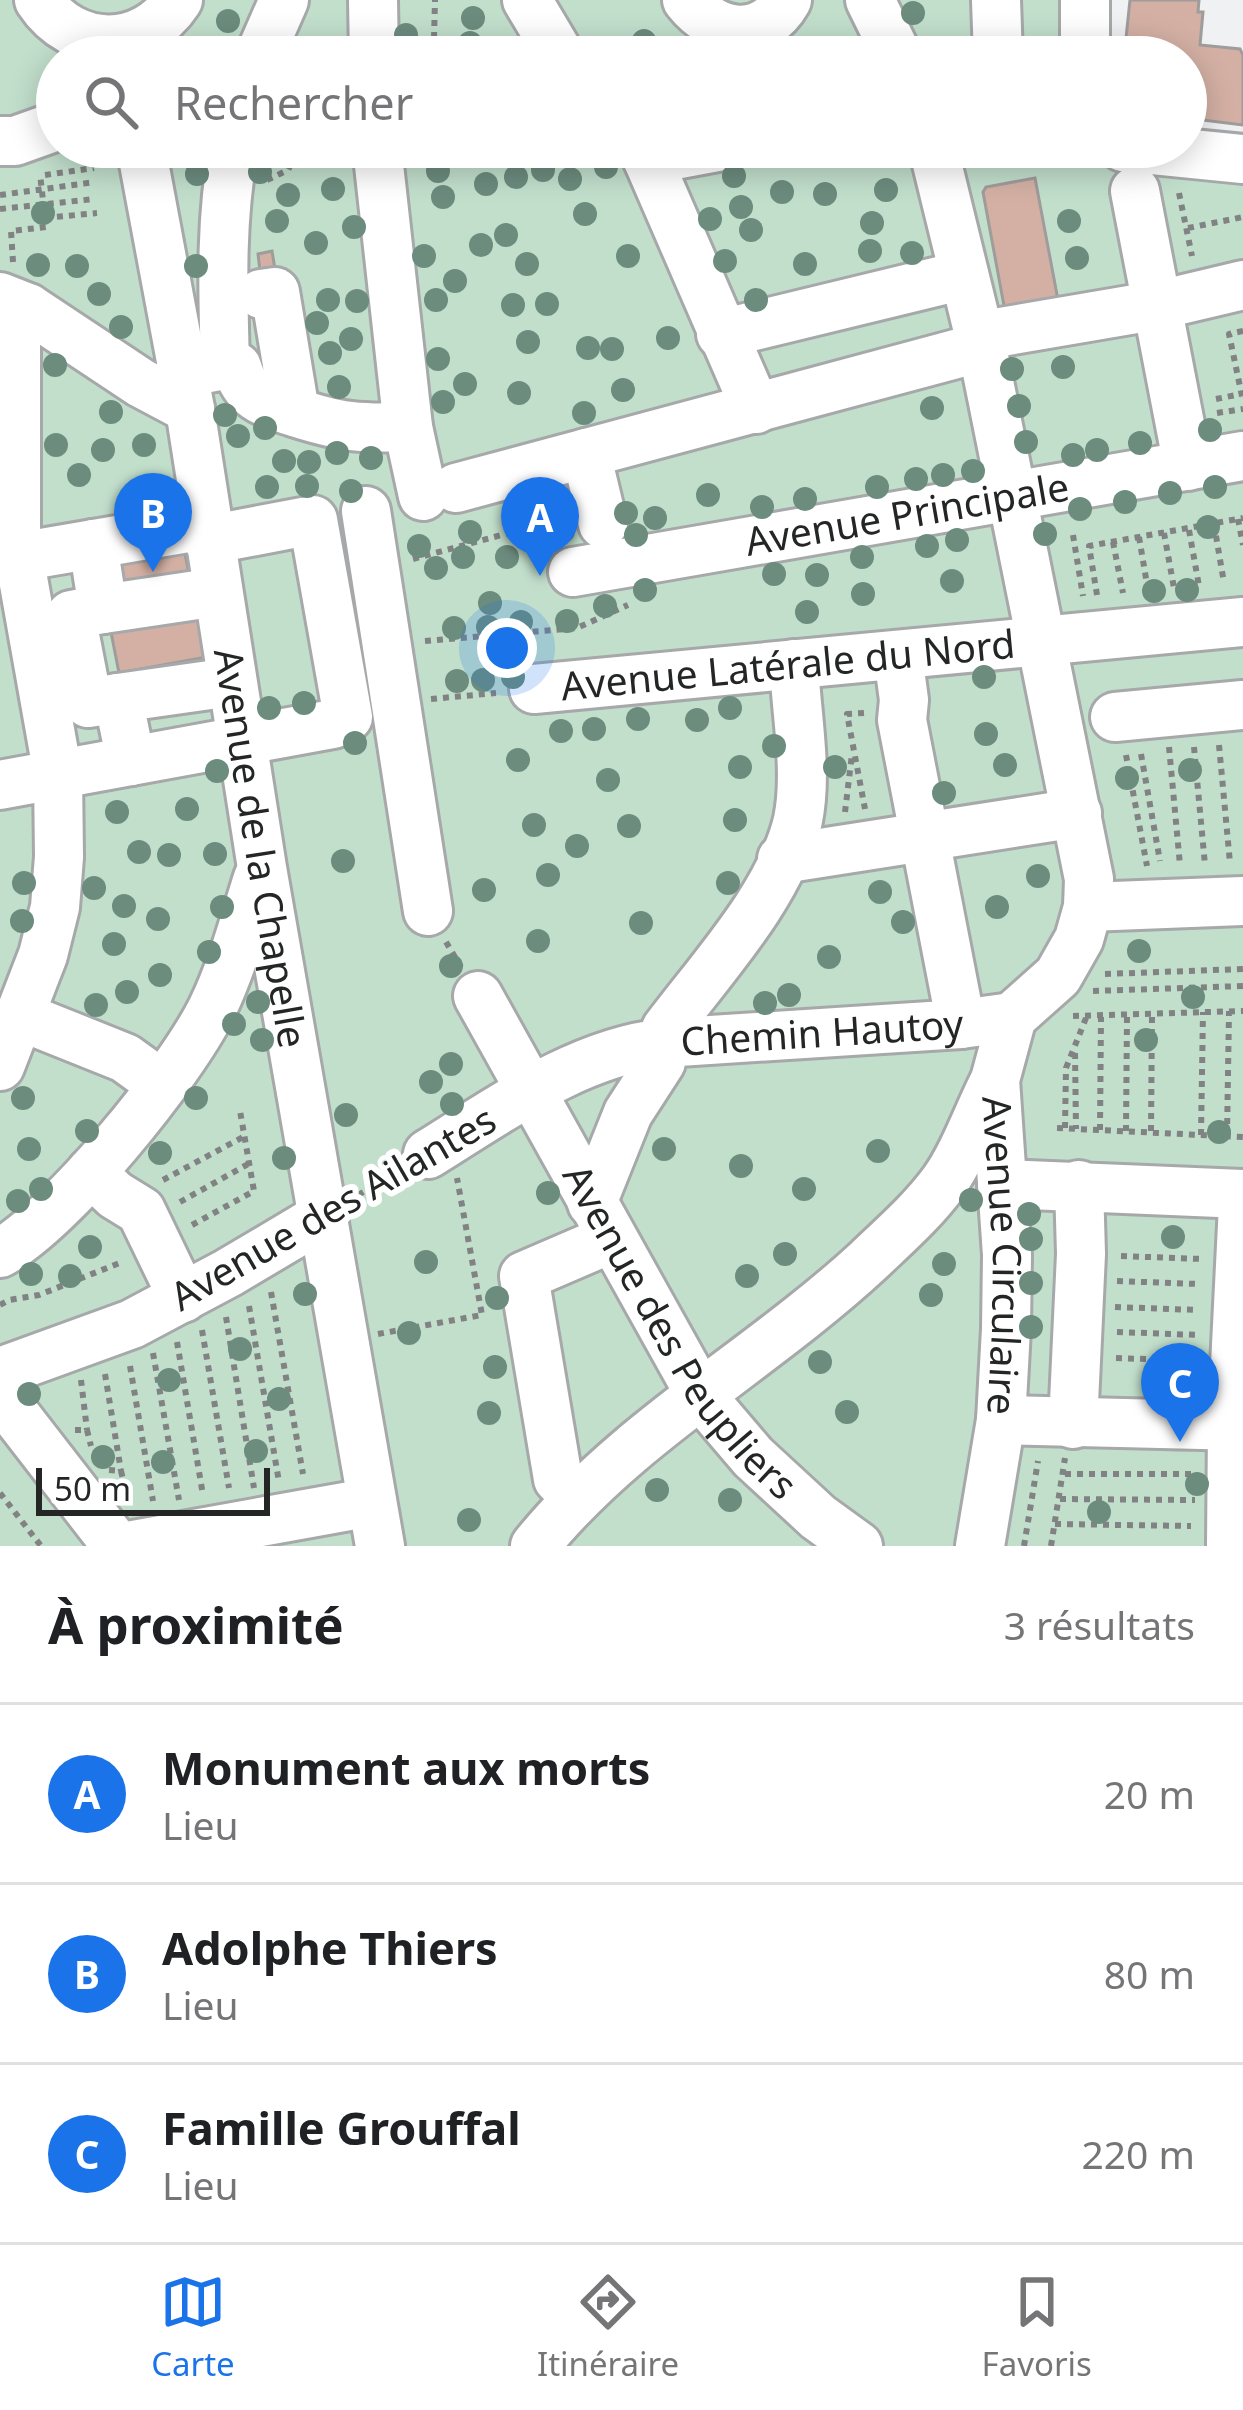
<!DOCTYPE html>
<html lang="fr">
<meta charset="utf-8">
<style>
:root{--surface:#fff;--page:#f6f6f6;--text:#202124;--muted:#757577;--line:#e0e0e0;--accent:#1a73e8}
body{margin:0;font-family:"Noto Sans",sans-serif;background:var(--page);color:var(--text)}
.scale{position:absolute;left:36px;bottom:30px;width:234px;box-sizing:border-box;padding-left:12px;border:6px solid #242525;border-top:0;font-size:33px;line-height:42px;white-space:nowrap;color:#242525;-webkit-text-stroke:9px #fff;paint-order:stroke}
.you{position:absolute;left:507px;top:648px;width:42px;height:42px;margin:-30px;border:9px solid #fff;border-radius:50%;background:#1a73e8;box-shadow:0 0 0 18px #1a73e833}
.badge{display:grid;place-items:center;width:78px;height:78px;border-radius:50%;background:var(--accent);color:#fff;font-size:39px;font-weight:700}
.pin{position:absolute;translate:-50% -99px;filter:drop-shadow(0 3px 6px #0008)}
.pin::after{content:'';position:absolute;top:63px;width:42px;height:36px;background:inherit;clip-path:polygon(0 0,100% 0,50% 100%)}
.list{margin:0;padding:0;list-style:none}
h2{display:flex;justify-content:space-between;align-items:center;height:156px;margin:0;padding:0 48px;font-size:51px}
h2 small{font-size:39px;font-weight:400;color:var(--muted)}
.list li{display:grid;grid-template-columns:78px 1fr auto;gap:36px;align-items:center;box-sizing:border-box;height:180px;padding:0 48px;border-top:3px solid var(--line)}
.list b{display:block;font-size:45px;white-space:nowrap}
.list p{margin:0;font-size:39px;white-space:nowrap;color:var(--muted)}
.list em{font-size:39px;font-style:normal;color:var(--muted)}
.icon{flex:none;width:66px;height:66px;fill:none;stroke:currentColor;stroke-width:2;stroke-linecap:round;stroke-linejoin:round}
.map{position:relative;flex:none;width:1243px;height:1546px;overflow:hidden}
.search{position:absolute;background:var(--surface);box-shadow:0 6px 30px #0003;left:36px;right:36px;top:36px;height:132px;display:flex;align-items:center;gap:30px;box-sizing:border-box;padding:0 42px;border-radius:66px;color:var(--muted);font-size:45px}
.sheet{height:696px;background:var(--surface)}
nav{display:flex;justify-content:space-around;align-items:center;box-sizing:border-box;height:168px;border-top:3px solid var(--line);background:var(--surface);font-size:33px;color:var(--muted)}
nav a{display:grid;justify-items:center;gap:6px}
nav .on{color:var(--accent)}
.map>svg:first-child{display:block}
.green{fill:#c2dfcc}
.building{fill:#d4b0a4;stroke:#9f9c9c;stroke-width:3}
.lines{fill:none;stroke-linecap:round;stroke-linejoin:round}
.minor-casing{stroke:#a6a8aa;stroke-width:54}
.path{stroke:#818283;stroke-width:6;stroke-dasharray:6 6;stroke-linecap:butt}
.minor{stroke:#fff;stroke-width:48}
.tree{fill:#6c8c7e}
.labels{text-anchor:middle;stroke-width:12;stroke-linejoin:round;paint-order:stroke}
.street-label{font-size:39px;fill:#242525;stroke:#fff}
</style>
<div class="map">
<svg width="1243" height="1546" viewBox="0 0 1243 1546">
<rect width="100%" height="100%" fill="#eff1f3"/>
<!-- green -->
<path class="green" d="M0,0H1074V57H57V147H1074L1075,161L1243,177V1546H0Z"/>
<!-- building -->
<path class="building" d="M1130,0H1199L1198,12H1203L1200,45L1240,49L1243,55V125L1186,118V57H1124Z
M51,80L57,83V110L43,104Z
M1035,178L1061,316L1007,322L983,192L986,187Z
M272,251L275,269L260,271L258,254Z
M183,545L192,587L124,599L115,557Z
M204,605L212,656L119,673L109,622Z"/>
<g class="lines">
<!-- minor casing -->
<g class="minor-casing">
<g id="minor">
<path d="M39,0C74,53 144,52 178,0"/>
<path d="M373,0L374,57"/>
<path d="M527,0L561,57"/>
<path d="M687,0C715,36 763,43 787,0"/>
<path d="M870,0L898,57"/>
<path d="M996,0L998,57"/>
<path d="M259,57L284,0"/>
<path d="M1085,57V0"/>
<path d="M0,141H15L57,126"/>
<path id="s1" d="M141,147L190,409L262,868L380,1546"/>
<path d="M377,147L408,427L423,496"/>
<path d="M646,147L648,160L756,409"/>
<path id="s2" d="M933,147L982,347L1089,879L1088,907L1079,939L1058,976L1012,1017L995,1080L1007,1255L1006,1329L1001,1420L980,1546"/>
<path d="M1123,147L1243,159"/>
<path d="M648,160L718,147"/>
<path d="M1135,191L1188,466"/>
<path d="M261,294L275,292L295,412"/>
<path d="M0,297L28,308L141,383L190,409"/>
<path d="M721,334L964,275"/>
<path d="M225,365C223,292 220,220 234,147"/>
<path d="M183,373L225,365L237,367C246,399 266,403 294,412C340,427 359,429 408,427"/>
<path d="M586,453L603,524"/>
<path d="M456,488L982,347L995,333L1159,305L1243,285"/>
<path d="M366,511L428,911"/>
<path d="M93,544L103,609L71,615L88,703L118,698L131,761"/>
<path d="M0,560L205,525"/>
<path id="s3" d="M573,572L1243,456"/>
<path d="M103,609L217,592"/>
<path d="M898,655L904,700L902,720L961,1024"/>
<path id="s4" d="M534,689L1243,622"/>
<path d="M118,698L231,682"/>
<path d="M1115,717L1243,705"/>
<path d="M0,785L333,724L348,717L313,520L208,540"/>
<path d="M782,859L1077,813"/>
<path d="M1088,907L1243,901"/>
<path id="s5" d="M478,996L701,1396L753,1457L818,1517L858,1546"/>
<path d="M20,1016L125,1058L161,1084"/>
<path d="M0,1066L43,955L55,907L59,857L58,775L16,539V340L28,308"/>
<path d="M428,1154C501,1109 576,1053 663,1043L666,1029C711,969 781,894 798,820C808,771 796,713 794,664"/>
<path d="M91,1172L115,1195L141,1211L183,1298"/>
<path d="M1002,1184L1243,1194"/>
<path id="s6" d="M592,1203L628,1113L661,1062L663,1043L961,1024L1012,1017"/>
<path d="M0,1253C63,1218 179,1075 212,1009C232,968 244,922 258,878"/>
<path d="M0,1372L132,1324L228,1273L324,1216"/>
<path d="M0,1405L17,1417L117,1546"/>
<path d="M1001,1420L1243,1426"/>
<path d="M1073,1424L1081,1254L1079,1185"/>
<path d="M576,1498L558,1479L524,1276L610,1239"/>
<path d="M127,1546L372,1502"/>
<path d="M535,1546C627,1432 761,1360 868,1261C894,1236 922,1212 944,1182C964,1154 977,1116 993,1084"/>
<path d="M1231,1546L1232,1426L1243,1205"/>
</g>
</g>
<!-- path -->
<path class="path" d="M434,38L435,0
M45,175L94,168
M267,180L288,170L299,147
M1179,193L1192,256
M0,195L95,182
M0,209L94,199
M45,218L97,213
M1188,228L1243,217
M13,262L11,231L46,227L40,174
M1243,331L1229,334L1243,401
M1216,399L1241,394
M1217,413L1243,409
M1238,519L1243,545
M1214,524L1224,583
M1189,530L1199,586
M1164,533L1174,588
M1073,535L1083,596
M1139,537L1148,590
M1113,542L1123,593
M413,559L553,521L563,522
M1097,595L1089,546L1243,518
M425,641L577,628L628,605
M431,699L496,693
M864,713L847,714L865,809
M1219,745L1230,863
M1169,747L1180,865
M1194,747L1205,865
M1141,754L1160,861
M1126,755L1147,866
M845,812L852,754
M446,942L461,967
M1105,974L1243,969
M1093,991L1243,986
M1073,1016L1243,1011
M1075,1053L1076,1129
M1057,1128L1243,1137
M1065,1128L1066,1068L1086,1018
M1100,1130L1101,1017
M1126,1131L1127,1016
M1151,1131L1152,1015
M1201,1135L1203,1012
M1227,1136L1229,1011
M163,1180L245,1136
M358,1195L398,1172
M180,1202L250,1163
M192,1225L254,1191L240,1111
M1121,1256L1203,1259
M1117,1281L1199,1284
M271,1292L303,1474
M0,1305L9,1300L39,1295L122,1262
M249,1306L279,1482
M1115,1307L1198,1310
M226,1317L254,1488
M202,1330L229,1488
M1117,1332L1200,1335
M378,1334L482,1315L457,1178
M177,1342L203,1495
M153,1353L179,1500
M1116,1358L1199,1361
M130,1366L153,1501
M105,1374L121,1471
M81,1380L87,1430
M75,1430H87L91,1446
M109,1470L121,1471L126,1492
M1065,1474H1193
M0,1493L41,1546
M1060,1499L1195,1500
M1055,1524L1191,1526
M1024,1546L1038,1461
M1051,1546L1065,1458"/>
<!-- minor -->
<use href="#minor" class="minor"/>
</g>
<!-- trees -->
<g class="tree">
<circle cx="913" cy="13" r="12"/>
<circle cx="473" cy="18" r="12"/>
<circle cx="228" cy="21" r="12"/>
<circle cx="406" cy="35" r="12"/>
<circle cx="644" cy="41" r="12"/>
<circle cx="470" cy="43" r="12"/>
<circle cx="606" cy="167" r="12"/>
<circle cx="543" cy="170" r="12"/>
<circle cx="438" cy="171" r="12"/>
<circle cx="260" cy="172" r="12"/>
<circle cx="197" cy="174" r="12"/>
<circle cx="734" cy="176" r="12"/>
<circle cx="516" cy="177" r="12"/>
<circle cx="570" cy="179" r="12"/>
<circle cx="486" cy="184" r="12"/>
<circle cx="333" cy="189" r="12"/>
<circle cx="886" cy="190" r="12"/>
<circle cx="782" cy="192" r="12"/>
<circle cx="825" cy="194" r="12"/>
<circle cx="288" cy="195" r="12"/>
<circle cx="443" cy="197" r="12"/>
<circle cx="741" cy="207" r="12"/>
<circle cx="43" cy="213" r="12"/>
<circle cx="585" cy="214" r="12"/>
<circle cx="710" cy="219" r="12"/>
<circle cx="277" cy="221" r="12"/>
<circle cx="1069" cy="221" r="12"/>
<circle cx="872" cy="223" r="12"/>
<circle cx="354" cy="227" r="12"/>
<circle cx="751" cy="230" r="12"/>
<circle cx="506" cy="235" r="12"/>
<circle cx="316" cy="243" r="12"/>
<circle cx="481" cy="245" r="12"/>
<circle cx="870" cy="251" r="12"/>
<circle cx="912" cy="253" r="12"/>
<circle cx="424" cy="256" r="12"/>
<circle cx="628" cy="256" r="12"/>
<circle cx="1077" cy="258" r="12"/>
<circle cx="725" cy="261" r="12"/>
<circle cx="527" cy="264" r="12"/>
<circle cx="805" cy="264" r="12"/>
<circle cx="38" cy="265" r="12"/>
<circle cx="77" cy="266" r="12"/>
<circle cx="196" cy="266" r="12"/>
<circle cx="455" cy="281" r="12"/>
<circle cx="99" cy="294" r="12"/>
<circle cx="328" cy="300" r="12"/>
<circle cx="436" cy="300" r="12"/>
<circle cx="756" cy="300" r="12"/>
<circle cx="357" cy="301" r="12"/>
<circle cx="547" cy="304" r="12"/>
<circle cx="513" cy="305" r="12"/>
<circle cx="317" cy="323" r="12"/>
<circle cx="121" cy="327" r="12"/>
<circle cx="668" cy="338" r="12"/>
<circle cx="351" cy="339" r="12"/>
<circle cx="528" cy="342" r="12"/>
<circle cx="588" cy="348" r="12"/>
<circle cx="612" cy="349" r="12"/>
<circle cx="330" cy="353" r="12"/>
<circle cx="438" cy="359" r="12"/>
<circle cx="55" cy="365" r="12"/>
<circle cx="1063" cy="367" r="12"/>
<circle cx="1012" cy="369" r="12"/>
<circle cx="465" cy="384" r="12"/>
<circle cx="339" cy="387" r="12"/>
<circle cx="623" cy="390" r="12"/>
<circle cx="519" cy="393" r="12"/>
<circle cx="443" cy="402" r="12"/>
<circle cx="1019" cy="406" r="12"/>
<circle cx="932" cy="408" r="12"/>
<circle cx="111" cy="412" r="12"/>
<circle cx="584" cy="413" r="12"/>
<circle cx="225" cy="415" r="12"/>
<circle cx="265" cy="428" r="12"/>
<circle cx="1210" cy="430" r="12"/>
<circle cx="238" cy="436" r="12"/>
<circle cx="1026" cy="442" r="12"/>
<circle cx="1140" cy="443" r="12"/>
<circle cx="56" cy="445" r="12"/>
<circle cx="144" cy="445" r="12"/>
<circle cx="103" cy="450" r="12"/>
<circle cx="1097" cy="450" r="12"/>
<circle cx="337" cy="453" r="12"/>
<circle cx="1073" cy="455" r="12"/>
<circle cx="371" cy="458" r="12"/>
<circle cx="284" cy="461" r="12"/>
<circle cx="309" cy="462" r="12"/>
<circle cx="973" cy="471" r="12"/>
<circle cx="79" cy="475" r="12"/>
<circle cx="943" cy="475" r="12"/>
<circle cx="916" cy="479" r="12"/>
<circle cx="307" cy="486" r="12"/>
<circle cx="267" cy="487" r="12"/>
<circle cx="877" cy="487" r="12"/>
<circle cx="1215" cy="487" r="12"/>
<circle cx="351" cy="491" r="12"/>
<circle cx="1170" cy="493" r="12"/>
<circle cx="708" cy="495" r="12"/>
<circle cx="805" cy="499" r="12"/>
<circle cx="1125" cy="502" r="12"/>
<circle cx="156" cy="506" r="12"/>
<circle cx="762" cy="507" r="12"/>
<circle cx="1080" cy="509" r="12"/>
<circle cx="626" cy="513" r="12"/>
<circle cx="655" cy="518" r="12"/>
<circle cx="523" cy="519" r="12"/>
<circle cx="1208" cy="527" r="12"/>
<circle cx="563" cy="531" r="12"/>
<circle cx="470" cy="532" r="12"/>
<circle cx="1045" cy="534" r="12"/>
<circle cx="636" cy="535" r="12"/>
<circle cx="957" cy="540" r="12"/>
<circle cx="419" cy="546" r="12"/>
<circle cx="927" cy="546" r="12"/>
<circle cx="463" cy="557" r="12"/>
<circle cx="507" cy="557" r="12"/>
<circle cx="862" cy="557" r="12"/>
<circle cx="436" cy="568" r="12"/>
<circle cx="774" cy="574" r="12"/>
<circle cx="817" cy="575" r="12"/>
<circle cx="952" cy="581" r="12"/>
<circle cx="645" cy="590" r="12"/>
<circle cx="1187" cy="590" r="12"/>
<circle cx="1154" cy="591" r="12"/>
<circle cx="863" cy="594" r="12"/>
<circle cx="490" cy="603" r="12"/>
<circle cx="605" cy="606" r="12"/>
<circle cx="807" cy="612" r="12"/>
<circle cx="567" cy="621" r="12"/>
<circle cx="521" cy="622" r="12"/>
<circle cx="488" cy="627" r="12"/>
<circle cx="454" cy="628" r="12"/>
<circle cx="513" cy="677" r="12"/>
<circle cx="984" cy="677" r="12"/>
<circle cx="483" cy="680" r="12"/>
<circle cx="457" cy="681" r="12"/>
<circle cx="304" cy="703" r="12"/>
<circle cx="269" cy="708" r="12"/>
<circle cx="730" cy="708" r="12"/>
<circle cx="638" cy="719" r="12"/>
<circle cx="697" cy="720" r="12"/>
<circle cx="594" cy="729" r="12"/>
<circle cx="561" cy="731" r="12"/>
<circle cx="986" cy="734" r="12"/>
<circle cx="355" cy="743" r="12"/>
<circle cx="774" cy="746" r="12"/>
<circle cx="518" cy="760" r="12"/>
<circle cx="1005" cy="765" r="12"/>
<circle cx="740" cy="767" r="12"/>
<circle cx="835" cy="767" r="12"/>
<circle cx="1190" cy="770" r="12"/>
<circle cx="217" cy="771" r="12"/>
<circle cx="1127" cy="778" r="12"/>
<circle cx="608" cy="780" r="12"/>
<circle cx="944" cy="793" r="12"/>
<circle cx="187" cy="809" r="12"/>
<circle cx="117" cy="812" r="12"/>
<circle cx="735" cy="820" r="12"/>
<circle cx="534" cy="825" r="12"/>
<circle cx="629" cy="826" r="12"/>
<circle cx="577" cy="846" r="12"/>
<circle cx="139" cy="852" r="12"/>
<circle cx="215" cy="854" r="12"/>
<circle cx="169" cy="855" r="12"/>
<circle cx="343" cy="861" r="12"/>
<circle cx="548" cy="875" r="12"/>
<circle cx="1038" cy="876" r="12"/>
<circle cx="24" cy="883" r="12"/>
<circle cx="728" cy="883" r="12"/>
<circle cx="94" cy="888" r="12"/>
<circle cx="484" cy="890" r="12"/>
<circle cx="880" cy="892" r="12"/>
<circle cx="124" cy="906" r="12"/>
<circle cx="222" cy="907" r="12"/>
<circle cx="997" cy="907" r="12"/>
<circle cx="158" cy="919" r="12"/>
<circle cx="22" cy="921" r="12"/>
<circle cx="903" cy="922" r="12"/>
<circle cx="641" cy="923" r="12"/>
<circle cx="538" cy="941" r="12"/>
<circle cx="114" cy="944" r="12"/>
<circle cx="1139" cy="951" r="12"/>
<circle cx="209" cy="952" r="12"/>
<circle cx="829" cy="957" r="12"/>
<circle cx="451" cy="966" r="12"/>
<circle cx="160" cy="975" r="12"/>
<circle cx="127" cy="992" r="12"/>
<circle cx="789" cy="995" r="12"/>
<circle cx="1193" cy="997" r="12"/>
<circle cx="258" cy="1002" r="12"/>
<circle cx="765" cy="1003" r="12"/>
<circle cx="96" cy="1005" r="12"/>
<circle cx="234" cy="1024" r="12"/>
<circle cx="262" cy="1040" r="12"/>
<circle cx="1146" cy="1040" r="12"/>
<circle cx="451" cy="1064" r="12"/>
<circle cx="431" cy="1082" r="12"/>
<circle cx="23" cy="1098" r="12"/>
<circle cx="196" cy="1098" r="12"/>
<circle cx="452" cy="1104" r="12"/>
<circle cx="346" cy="1115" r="12"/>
<circle cx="87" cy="1131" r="12"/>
<circle cx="1219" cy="1132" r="12"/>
<circle cx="29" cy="1149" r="12"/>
<circle cx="664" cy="1149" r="12"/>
<circle cx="878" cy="1151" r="12"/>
<circle cx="160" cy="1153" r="12"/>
<circle cx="284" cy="1158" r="12"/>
<circle cx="741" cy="1166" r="12"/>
<circle cx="41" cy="1189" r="12"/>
<circle cx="804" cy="1189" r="12"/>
<circle cx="548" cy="1193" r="12"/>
<circle cx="971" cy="1200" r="12"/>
<circle cx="18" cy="1201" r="12"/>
<circle cx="1029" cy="1214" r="12"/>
<circle cx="1173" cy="1237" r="12"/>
<circle cx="1031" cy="1239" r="12"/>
<circle cx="90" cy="1247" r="12"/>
<circle cx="785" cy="1254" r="12"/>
<circle cx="426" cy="1262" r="12"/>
<circle cx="944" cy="1264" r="12"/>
<circle cx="31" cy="1274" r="12"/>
<circle cx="70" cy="1276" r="12"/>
<circle cx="747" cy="1276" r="12"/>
<circle cx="1031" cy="1283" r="12"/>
<circle cx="305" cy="1294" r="12"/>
<circle cx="931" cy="1295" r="12"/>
<circle cx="497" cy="1298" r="12"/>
<circle cx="1031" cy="1327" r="12"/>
<circle cx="409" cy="1333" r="12"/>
<circle cx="240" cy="1349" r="12"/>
<circle cx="820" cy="1362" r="12"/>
<circle cx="495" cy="1367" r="12"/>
<circle cx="169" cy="1380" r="12"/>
<circle cx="29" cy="1394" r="12"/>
<circle cx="279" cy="1399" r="12"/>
<circle cx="847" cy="1412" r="12"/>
<circle cx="489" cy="1413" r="12"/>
<circle cx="256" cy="1451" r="12"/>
<circle cx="103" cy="1457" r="12"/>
<circle cx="163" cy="1462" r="12"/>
<circle cx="1197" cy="1484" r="12"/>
<circle cx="657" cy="1490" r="12"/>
<circle cx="730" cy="1500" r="12"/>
<circle cx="1099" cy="1512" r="12"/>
<circle cx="469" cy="1520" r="12"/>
</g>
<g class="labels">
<!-- street labels -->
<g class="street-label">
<text dy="14" stroke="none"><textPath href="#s3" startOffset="339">Avenue Principale</textPath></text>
<text dy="14" stroke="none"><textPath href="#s4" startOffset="255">Avenue Latérale du Nord</textPath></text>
<text dy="14" stroke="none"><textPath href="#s1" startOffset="711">Avenue de la Chapelle</textPath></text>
<text dy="14" stroke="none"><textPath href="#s6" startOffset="336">Chemin Hautoy</textPath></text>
<text transform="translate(333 1208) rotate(-30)" y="14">Avenue des Ailantes</text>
<text dy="14" stroke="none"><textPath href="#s2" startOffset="1155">Avenue Circulaire</textPath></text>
<text dy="14" stroke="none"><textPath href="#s5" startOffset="393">Avenue des Peupliers</textPath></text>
</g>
</g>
</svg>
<div class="scale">50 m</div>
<div class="you"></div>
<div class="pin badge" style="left:540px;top:576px">A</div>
<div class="pin badge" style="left:153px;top:572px">B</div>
<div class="pin badge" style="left:1180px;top:1442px">C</div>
<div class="search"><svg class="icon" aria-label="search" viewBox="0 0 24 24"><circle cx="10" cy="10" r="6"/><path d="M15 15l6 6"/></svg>Rechercher</div>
</div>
<section class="sheet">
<h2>À proximité<small>3 résultats</small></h2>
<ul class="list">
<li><span class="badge">A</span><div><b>Monument aux morts</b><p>Lieu</p></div><em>20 m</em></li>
<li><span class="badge">B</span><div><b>Adolphe Thiers</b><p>Lieu</p></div><em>80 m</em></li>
<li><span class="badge">C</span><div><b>Famille Grouffal</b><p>Lieu</p></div><em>220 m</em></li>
</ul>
</section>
<nav>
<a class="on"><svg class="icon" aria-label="map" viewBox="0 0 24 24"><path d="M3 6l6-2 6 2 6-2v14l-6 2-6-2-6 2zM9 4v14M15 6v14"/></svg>Carte</a>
<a><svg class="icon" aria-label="directions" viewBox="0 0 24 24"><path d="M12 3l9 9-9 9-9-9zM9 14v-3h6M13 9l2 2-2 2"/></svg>Itinéraire</a>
<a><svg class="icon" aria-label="saved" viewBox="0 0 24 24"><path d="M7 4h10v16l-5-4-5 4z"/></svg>Favoris</a>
</nav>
